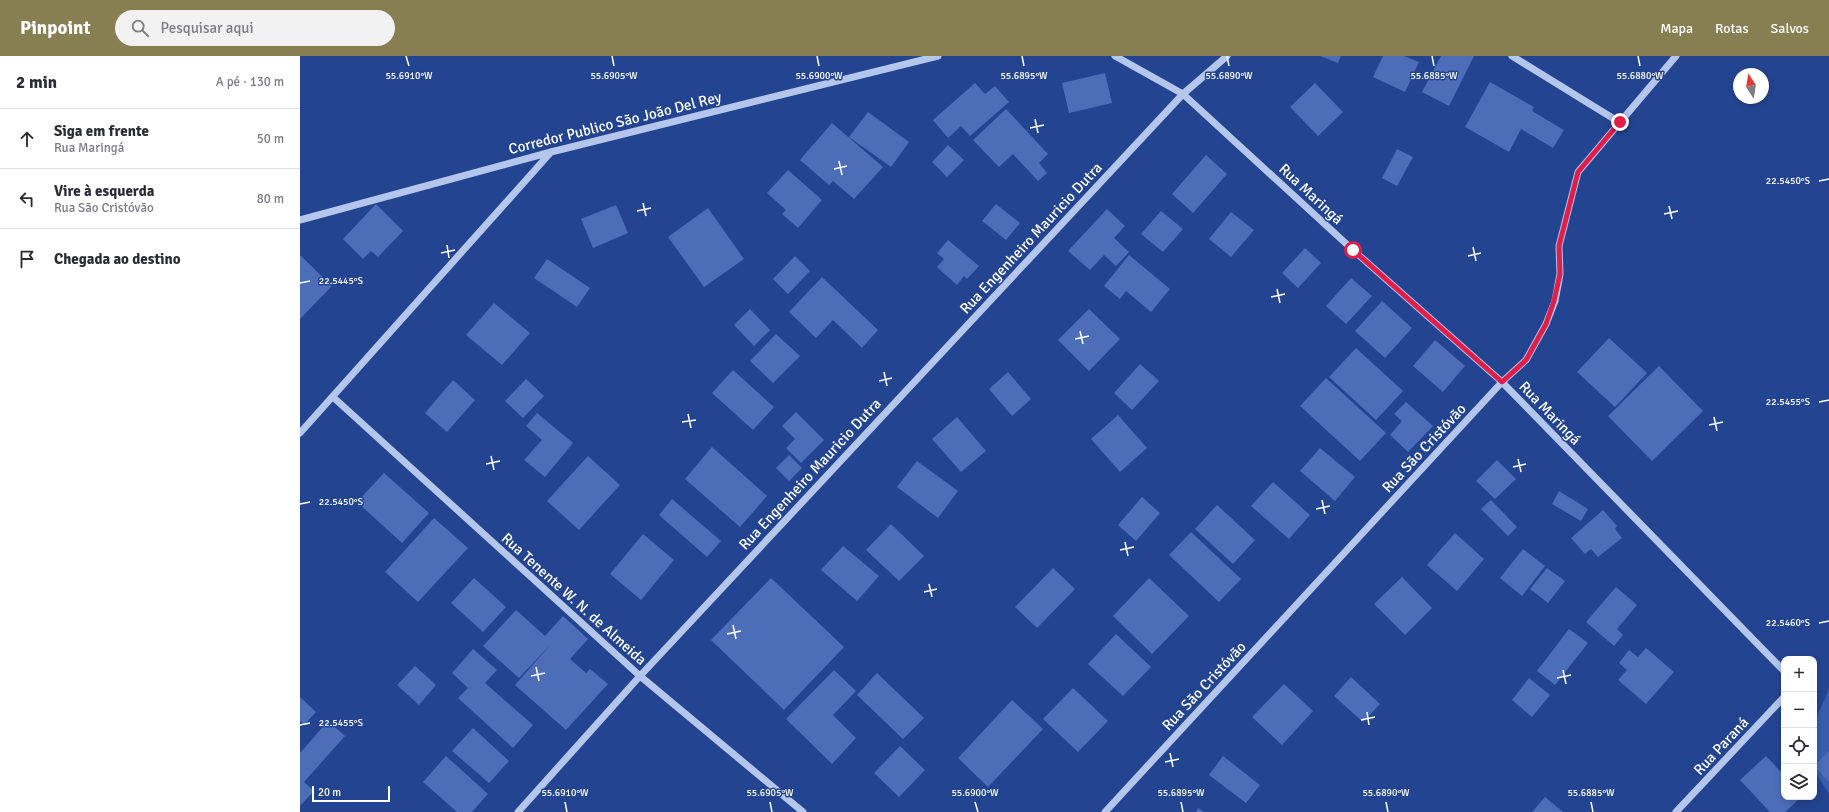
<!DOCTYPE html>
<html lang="pt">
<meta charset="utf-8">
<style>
:root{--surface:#fff;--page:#f2f2f3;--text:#2b2b33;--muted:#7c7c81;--line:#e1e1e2;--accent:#877e52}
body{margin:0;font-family:Signika,sans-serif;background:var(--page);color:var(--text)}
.controls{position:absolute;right:12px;bottom:12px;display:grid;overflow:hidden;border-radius:8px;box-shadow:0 2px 6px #0003}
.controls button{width:36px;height:36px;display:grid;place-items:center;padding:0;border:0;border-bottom:1px solid var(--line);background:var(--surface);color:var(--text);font:20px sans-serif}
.compass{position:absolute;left:1433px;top:12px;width:36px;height:36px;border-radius:50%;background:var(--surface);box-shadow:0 2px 6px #0003;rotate:348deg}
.scale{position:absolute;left:12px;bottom:10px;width:78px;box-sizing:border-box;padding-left:4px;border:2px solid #fff;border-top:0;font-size:11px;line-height:14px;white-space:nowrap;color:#fff;-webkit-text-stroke:3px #234490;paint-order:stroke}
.stop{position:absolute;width:12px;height:12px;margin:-9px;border:3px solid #e11d48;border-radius:50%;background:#fff}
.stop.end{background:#e11d48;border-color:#fff;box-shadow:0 1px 4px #0008}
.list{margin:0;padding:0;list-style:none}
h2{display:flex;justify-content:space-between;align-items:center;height:52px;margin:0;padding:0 16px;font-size:17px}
h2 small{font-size:13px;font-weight:400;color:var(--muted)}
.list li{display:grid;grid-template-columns:26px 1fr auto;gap:12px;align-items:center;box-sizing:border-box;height:60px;padding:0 16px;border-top:1px solid var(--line)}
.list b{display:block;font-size:15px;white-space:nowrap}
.list p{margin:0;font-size:13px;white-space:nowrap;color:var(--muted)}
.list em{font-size:13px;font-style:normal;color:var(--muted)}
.icon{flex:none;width:22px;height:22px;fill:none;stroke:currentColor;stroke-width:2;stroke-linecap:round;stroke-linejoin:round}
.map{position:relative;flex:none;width:1529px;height:756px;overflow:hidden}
header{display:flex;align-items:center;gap:24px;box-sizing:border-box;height:56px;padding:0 20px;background:var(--accent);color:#fff}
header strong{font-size:19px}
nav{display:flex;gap:22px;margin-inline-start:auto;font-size:14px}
.search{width:280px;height:36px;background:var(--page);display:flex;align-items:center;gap:10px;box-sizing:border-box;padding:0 14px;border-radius:22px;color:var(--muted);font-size:15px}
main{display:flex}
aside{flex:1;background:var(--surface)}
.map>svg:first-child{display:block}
.green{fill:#385dad}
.building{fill:#4c6db7}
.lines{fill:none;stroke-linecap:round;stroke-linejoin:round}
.minor{stroke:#b5c6ec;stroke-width:7}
.route{stroke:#e11d48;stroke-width:5}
.ticks{fill:none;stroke:#fff;stroke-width:1.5}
.labels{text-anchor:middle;stroke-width:3;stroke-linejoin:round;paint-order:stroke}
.street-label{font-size:15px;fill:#fff;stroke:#234490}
.ticks-label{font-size:10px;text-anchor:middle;fill:#fff;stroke:#234490;stroke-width:3;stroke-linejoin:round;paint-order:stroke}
</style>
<header>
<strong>Pinpoint</strong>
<div class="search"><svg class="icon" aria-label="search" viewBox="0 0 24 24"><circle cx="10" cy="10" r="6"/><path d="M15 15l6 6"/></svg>Pesquisar aqui</div>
<nav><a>Mapa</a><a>Rotas</a><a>Salvos</a></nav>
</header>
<main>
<aside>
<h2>2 min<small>A pé · 130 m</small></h2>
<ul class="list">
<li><svg class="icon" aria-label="ahead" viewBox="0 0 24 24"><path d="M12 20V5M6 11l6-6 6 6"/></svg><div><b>Siga em frente</b><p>Rua Maringá</p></div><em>50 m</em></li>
<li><svg class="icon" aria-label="left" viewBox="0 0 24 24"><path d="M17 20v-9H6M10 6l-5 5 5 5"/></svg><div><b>Vire à esquerda</b><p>Rua São Cristóvão</p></div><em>80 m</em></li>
<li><svg class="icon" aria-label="arrive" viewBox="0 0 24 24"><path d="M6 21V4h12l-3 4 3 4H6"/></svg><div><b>Chegada ao destino</b></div></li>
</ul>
</aside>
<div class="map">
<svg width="1529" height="756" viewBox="0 0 1529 756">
<rect width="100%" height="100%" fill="#234490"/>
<!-- green -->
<path class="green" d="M1529,633V738L1514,714V677L1518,658Z"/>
<!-- building -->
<path class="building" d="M1020,0H1041L1038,7Z
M1083,0H1104L1119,6L1105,36L1073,21Z
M1141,0H1174L1149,50L1122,36Z
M805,17L812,47L769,57L762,27Z
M1190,26L1234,51L1232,55L1264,74L1253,92L1221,73L1209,96L1165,71Z
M675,27L685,38L695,30L709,46L670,80L661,70L648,82L633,64Z
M1015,27L1043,56L1018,80L990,51Z
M706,53L748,98L739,107L747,117L738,125L713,98L699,111L673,84Z
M568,56L609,86L591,111L549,81Z
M532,67L583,111L554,143L533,125L529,129L500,104Z
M648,89L664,104L647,121L632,106Z
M1097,93L1113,101L1097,130L1082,122Z
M906,99L927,118L893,157L872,138Z
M488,114L522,144L498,172L482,158L486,154L467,137Z
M76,148L103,175L78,201L71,195L63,203L43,183Z
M696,148L720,167L706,184L682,165Z
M316,149L328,177L293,192L281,163Z
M408,152L444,203L404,231L368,181Z
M807,153L825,170L814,182L829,196L816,210L804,199L790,214L768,195Z
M861,155L883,173L863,196L841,178Z
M931,156L954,174L931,201L909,183Z
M648,184L679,210L667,223L664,220L657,229L637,211L644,203L637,197Z
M1005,192L1021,207L998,232L982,217Z
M0,199L32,230L0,263Z
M829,199L870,233L851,256L826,235L820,243L804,230Z
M495,200L510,215L488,238L473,223Z
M247,203L290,232L277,251L234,222Z
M522,221L578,274L562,292L533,264L516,282L489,256Z
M1051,222L1072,240L1046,268L1026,250Z
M1082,245L1112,272L1085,302L1055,275Z
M194,247L230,277L202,309L166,279Z
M450,253L470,274L454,290L434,269Z
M789,253L820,283L789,315L758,284Z
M476,278L500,300L473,327L450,305Z
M1309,282L1347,317L1315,351L1277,316Z
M1135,284L1165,310L1143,336L1113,310Z
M1056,292L1103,335L1076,364L1029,321Z
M840,308L859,325L832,354L814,337Z
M1359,310L1403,355L1352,405L1308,360Z
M433,314L474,351L453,374L412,337Z
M708,316L731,343L712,360L689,333Z
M1026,322L1086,377L1060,405L1000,350Z
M226,323L244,340L223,362L205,345Z
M153,324L175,344L147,376L125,357Z
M1106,346L1133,370L1108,396L1090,379L1102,365L1094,358Z
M496,356L524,384L501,407L486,392L495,383L482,370Z
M237,357L273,387L245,421L224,404L242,384L226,370Z
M818,359L847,392L820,416L791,383Z
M657,361L686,395L661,416L632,383Z
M412,391L467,440L440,471L385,423Z
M1020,392L1055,421L1035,445L1000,415Z
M489,399L502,412L489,425L476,412Z
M288,400L320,429L279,474L247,445Z
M1197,404L1216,423L1195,443L1176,425Z
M617,405L658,435L638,462L597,431Z
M84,417L129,457L102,487L57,446Z
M973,426L1010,459L989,483L951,450Z
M1259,435L1288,453L1281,465L1252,448Z
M842,441L860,457L836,485L818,469Z
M372,443L421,485L407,501L359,459Z
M1191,444L1217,471L1208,480L1181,453Z
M917,449L955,484L933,508L895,473Z
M1303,454L1317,470L1315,473L1322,482L1298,501L1291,493L1285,498L1271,482Z
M134,462L168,492L118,546L85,516Z
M591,468L624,500L599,525L566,494Z
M891,476L941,523L919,546L869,499Z
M1155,477L1184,503L1157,535L1127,509Z
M343,478L374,504L341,544L310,518Z
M543,490L579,520L557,545L521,514Z
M1223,493L1245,510L1222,540L1200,522Z
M753,512L775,533L737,572L715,551Z
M1247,512L1265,525L1248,547L1230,533Z
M1102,521L1132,552L1105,579L1074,548Z
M174,522L206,551L183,576L151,547Z
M471,522L544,591L484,654L411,584Z
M849,522L889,560L852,598L813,560Z
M1316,531L1337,549L1317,573L1323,579L1314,590L1286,566Z
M216,554L245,580L263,560L288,583L270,603L286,617L290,613L308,628L266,674L215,629L252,587L219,622L183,590Z
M1269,573L1288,587L1255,629L1237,615Z
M816,578L851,611L823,640L788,608Z
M1346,592L1374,616L1346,648L1318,624L1327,614L1319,607L1329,594L1338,601Z
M173,593L197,614L185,627L233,669L213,692L158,642L168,632L152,617Z
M115,610L136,629L119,649L97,629Z
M534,614L556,635L533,659L556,682L532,708L486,663Z
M577,617L624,662L603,683L557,639Z
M1051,621L1080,648L1063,666L1034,640Z
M1229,622L1250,639L1232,661L1212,644Z
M984,628L1013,655L982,689L952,661Z
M773,632L808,665L778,696L743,663Z
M0,641L16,656L4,669L0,665Z
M712,644L743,673L688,731L658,702Z
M28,665L45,680L4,726L14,735L0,750V697Z
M173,672L209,705L189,727L152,695Z
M600,690L625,714L599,741L574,717Z
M1529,695V726L1514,710Z
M146,700L188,738L172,756H157L123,726Z
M923,700L960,729L946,747L909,719Z
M1466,700L1484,719V741H1501L1485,756H1470L1440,724Z
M1245,741L1263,756H1232Z
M898,752L904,756H896Z"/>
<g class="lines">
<!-- minor -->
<path class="minor" d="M815,0L883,38L1053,194L1202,326L1484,615
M1212,0L1319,66
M0,164L251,96L638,0
M33,341L340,620L503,756
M0,377L251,96
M218,756L340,620L883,38L927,0
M805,756L1202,326L1226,304L1246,268L1255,245L1260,218L1259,190L1278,116L1376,0
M1376,756L1484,641"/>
</g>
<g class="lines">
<!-- route -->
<path class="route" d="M1053,194L1202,326L1226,304L1246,268L1254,245L1260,218L1259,190L1278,116L1320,66"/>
</g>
<!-- ticks -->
<path class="ticks" d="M106,0L109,10M312,0L314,10M517,0L519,10M722,0L724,10M927,0L929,10M1132,0L1134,10M1338,0L1340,10M735,63L738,77M730,72L744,69M539,105L542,119M534,113L547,110M1519,125L1529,123M343,147L346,160M1369,150L1372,163M337,155L351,152M1364,158L1378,155M147,189L149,202M1173,191L1176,205M141,197L155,194M1168,200L1181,197M0,227L10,225M977,233L980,247M971,241L985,238M780,275L783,288M775,283L789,280M584,316L587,330M579,325L592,322M1519,346L1529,344M388,358L391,372M1414,361L1417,375M382,366L396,364M1409,369L1423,366M191,400L194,414M1218,403L1221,416M186,408L200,405M1213,411L1226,408M1022,444L1025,458M0,448L10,446M1016,453L1030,450M825,486L828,500M820,494L834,491M629,528L632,541M624,536L637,533M1519,567L1529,565M433,569L436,583M427,578L441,575M236,611L239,625M1263,614L1266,628M231,620L245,617M1257,622L1271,619M1067,656L1069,669M1061,664L1075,661M0,669L10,667M870,697L873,711M865,706L879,703M265,746L267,756M470,746L472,756M675,746L678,756M881,746L883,756M1086,746L1088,756M1291,746L1293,756"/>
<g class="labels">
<!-- street labels -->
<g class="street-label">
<text transform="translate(315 67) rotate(-14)" y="5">Corredor Publico São João Del Rey</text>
<text transform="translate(1011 138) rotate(43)" y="5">Rua Maringá</text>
<text transform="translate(731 182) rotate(-47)" y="5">Rua Engenheiro Mauricio Dutra</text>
<text transform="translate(1250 357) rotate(46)" y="5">Rua Maringá</text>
<text transform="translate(1124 392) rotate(-47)" y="5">Rua São Cristóvão</text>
<text transform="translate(510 418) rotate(-47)" y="5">Rua Engenheiro Mauricio Dutra</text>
<text transform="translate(274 543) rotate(42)" y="5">Rua Tenente W. N. de Almeida</text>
<text transform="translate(904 630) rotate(-47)" y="5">Rua São Cristóvão</text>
<text transform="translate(1421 690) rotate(-47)" y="5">Rua Paraná</text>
</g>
</g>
<g class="ticks-label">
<text x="109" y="23">55.6910°W</text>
<text x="314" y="23">55.6905°W</text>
<text x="519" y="23">55.6900°W</text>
<text x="724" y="23">55.6895°W</text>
<text x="929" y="23">55.6890°W</text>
<text x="1134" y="23">55.6885°W</text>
<text x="1340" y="23">55.6880°W</text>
<text x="1488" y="128">22.5450°S</text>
<text x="41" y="228">22.5445°S</text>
<text x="1488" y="349">22.5455°S</text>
<text x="41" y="449">22.5450°S</text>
<text x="1488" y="570">22.5460°S</text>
<text x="41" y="670">22.5455°S</text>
<text x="265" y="740">55.6910°W</text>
<text x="470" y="740">55.6905°W</text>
<text x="675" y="740">55.6900°W</text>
<text x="881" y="740">55.6895°W</text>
<text x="1086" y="740">55.6890°W</text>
<text x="1291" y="740">55.6885°W</text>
</g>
</svg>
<div class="controls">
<button>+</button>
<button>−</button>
<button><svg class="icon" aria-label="locate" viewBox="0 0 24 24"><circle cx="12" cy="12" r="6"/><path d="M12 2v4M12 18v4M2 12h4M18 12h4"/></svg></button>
<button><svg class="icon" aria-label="layers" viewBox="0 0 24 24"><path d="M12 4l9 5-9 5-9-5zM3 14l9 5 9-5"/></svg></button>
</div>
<svg class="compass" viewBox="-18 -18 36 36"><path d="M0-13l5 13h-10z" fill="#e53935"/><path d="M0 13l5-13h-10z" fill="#7c7c81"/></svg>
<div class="scale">20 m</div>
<div class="stop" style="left:1053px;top:194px"></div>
<div class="stop end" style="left:1320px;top:66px"></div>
</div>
</main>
